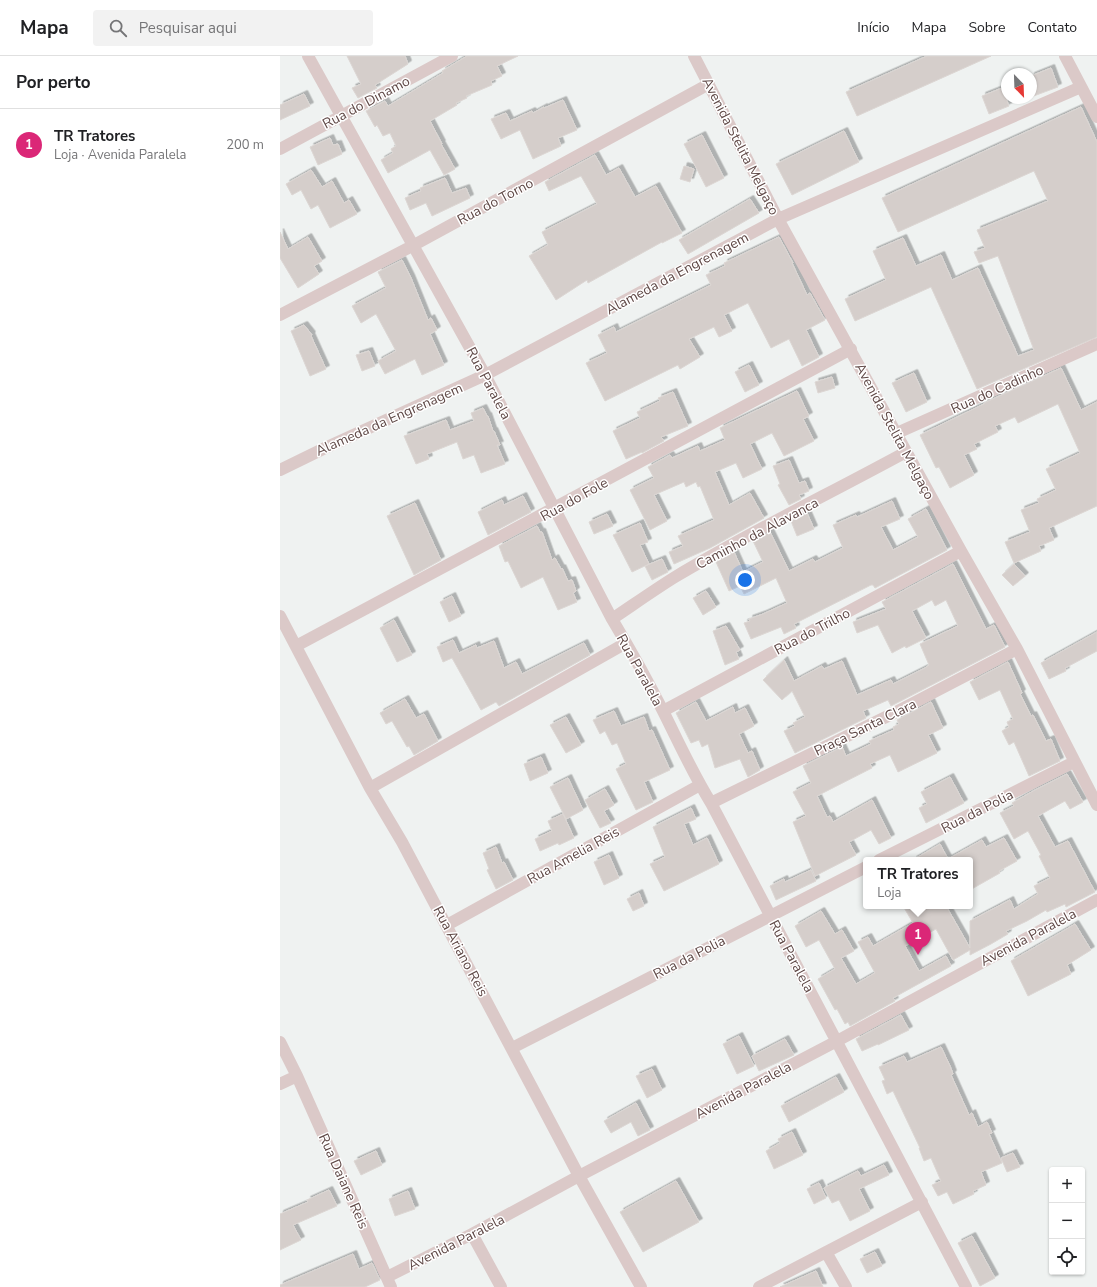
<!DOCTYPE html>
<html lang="pt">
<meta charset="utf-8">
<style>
:root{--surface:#fff;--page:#f2f2f2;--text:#202124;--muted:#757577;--line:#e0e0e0;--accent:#db2777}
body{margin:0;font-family:"Nunito Sans",sans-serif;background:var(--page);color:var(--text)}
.controls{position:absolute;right:12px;bottom:12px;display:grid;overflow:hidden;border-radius:4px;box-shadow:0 1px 3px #0004}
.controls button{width:36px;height:36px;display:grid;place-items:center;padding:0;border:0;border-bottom:1px solid var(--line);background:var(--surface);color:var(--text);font:20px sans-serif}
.compass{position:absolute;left:721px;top:12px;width:36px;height:36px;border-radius:50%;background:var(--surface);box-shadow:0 1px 3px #0004;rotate:157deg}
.you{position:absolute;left:465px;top:524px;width:14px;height:14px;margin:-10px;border:3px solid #fff;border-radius:50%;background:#1a73e8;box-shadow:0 0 0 6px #1a73e833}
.badge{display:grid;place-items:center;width:26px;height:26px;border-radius:50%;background:var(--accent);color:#fff;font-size:13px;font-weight:700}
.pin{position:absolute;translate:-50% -33px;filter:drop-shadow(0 1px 2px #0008)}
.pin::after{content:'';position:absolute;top:21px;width:14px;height:12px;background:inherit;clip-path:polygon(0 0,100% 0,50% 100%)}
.popup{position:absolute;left:583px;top:801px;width:110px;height:52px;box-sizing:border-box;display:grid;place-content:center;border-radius:4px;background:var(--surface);filter:drop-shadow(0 1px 3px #0005);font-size:13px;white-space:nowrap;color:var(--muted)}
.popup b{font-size:15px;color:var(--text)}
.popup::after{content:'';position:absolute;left:50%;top:100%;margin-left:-8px;border:8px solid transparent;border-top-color:var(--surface)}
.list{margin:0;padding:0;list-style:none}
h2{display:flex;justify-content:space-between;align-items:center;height:52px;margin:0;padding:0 16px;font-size:17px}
h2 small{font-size:13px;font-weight:400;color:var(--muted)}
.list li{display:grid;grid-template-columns:26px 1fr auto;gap:12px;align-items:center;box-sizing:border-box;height:72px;padding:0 16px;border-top:1px solid var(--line)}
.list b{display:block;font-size:15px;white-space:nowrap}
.list p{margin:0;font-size:13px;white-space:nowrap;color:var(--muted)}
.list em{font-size:13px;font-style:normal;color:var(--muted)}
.icon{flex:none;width:22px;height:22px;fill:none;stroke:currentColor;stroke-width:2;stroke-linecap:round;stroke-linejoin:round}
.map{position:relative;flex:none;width:817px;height:1231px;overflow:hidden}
header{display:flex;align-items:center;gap:24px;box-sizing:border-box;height:56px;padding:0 20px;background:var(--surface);border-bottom:1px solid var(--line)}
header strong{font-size:19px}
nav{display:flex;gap:22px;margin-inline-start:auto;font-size:14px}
.search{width:280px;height:36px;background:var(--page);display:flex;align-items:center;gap:10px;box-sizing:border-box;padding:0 14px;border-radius:4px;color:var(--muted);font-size:15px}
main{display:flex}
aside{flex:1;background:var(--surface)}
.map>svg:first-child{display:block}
.building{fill:#d5cecb;stroke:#dcd6d3;filter:url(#shadow)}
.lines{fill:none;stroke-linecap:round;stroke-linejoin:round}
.minor{stroke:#dbc9c8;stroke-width:12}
.labels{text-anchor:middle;stroke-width:3;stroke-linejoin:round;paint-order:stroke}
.street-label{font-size:14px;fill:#5f4846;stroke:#fff}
</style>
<header>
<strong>Mapa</strong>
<div class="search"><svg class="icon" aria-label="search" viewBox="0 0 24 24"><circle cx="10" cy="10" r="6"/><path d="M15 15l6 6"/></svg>Pesquisar aqui</div>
<nav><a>Início</a><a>Mapa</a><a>Sobre</a><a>Contato</a></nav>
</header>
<main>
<aside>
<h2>Por perto<small></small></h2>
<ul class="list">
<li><span class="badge">1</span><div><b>TR Tratores</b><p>Loja · Avenida Paralela</p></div><em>200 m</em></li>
</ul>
</aside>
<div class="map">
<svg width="817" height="1231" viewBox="0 0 817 1231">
<defs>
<filter id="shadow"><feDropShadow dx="3.5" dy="-3.5" stdDeviation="0" flood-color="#0004"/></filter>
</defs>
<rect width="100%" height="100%" fill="#eff2f1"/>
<!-- building -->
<path class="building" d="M67,0H125L128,8L95,29L97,32L78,42L72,32L81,28Z
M187,0H238L217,10L222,20L211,25L212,29L186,40L187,42L176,47L177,49L150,65L162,88H161L175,113L164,119L150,94L108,117L101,104L113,97L111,93L116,90L110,77L103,80L97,69L95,71L86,55L105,45L108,50L163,17L162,15Z
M647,0H711L577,60L566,36Z
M771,12L778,31L751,41V20Z
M727,30V45L729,50L709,58L702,40Z
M24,38L30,50L0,64V49Z
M283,44L297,74L278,82L281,90L253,103L240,74L221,83L211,63L226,57L230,65L252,55L253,57L264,51V52Z
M801,51L817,86V281L697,333L651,231L575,265L565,243L606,224L593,195L623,182L636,210L661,199L672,224L698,212L738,300L754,294L718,200L699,207L694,196L705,192L697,174L768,145L754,115L618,176L602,142Z
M564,75L579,106L512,139L496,108Z
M422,79L444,122L426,131L404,88Z
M50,82L53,89L58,88L62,98L38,109L30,91Z
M315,99L326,119L339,112L355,141L376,130L402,177L382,187V186L308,227L307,224L276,244L249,200L268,189L262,176L317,148L301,120L269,135L265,126Z
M404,110L414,113L410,126L400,123Z
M31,114L42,131L52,125L64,147L69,144L77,158L50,172L38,149L31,153L21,134L12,139L6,128Z
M165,122L172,137L186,132L190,142L152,160L146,147L130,154L125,142L141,135L140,132Z
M470,143L479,157L408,198L399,184Z
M0,176L8,193L28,181L42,205L34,210L39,218L18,232L0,202Z
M499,181L513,207H512L527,239L530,237L545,264L526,274L539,301L522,310L509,283L491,292L468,247L444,259L452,275L439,281L434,271L409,283L420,301L400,313L398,309L325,345L306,307L327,297L318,279L334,271L336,276L431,229L426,219L445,210L444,207Z
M122,204L131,222L148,264L151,262L157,274L150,278L164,309L142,319L135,303L105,318L98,305L116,295L96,258L81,267L72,250L106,232L98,216Z
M24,269L32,279L31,280L46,313L30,320L11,275Z
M89,295L95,310L82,315L76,299Z
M469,309L479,329L465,336L455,316Z
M781,312L801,354L817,346V450L769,472L774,484L759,490L761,495L734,507L725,486L750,476L741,454L759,447L757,443L776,434L766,413L800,397L778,348L738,367L735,361L715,370L718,376L694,388L697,393L684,399L694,419L670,432L659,411L656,412L640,379L704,348V347Z
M634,317L647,346L626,356L612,327Z
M552,321L555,332L538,337L535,326Z
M517,335L529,360L523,363L534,385L504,400L492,377L470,388L482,413L463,422L456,407L435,416L449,449L470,437L484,462L430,492L394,508L389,496L403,490L398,480L434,464L420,430L418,431L416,426L406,431L404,426L374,439L387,465L370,474L350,434L374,422L368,411L390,399L392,402L418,390L420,395L445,384L440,372Z
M393,336L408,370L381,381L384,385L362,397V396L346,403L333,375L360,362L357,356L380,345L378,342Z
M203,352L207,360H208L213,375H214L220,389H217L225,408L201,417L194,399L183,403L177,386L147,398L149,403L136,408L124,380L166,364L170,374L194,365L191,357Z
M509,404L519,427L525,425L529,435L519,439L521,443L509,449L498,429L500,428L493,410Z
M243,440L251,456L208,479L198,456L222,444L224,449Z
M612,445L620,463L601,471L613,494L638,481L628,463L646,453L667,494L595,532L593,529H591L514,568L516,572L504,578L501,571L471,583L464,567L470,565L469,563L483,558L507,547L496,522L464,538L460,530L449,535L436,506L454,496L463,516L483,506L473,485L490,476L509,515L533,503L535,506L563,492L553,469L576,459L577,461Z
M135,447L161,504L134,519L107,460Z
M527,457L534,473L517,480L511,465Z
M327,458L333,470L314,478L309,466Z
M360,467L368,486L360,489L369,508L352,516L333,479Z
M257,470L260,476H262L272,504L275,502L281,513L282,512L288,525L292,524L296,535L293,537L297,546L278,554L263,521L241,532L228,505L225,506L219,490Z
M382,503L388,516L372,524L365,510Z
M673,508L706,573L714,569L725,591L611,650L608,644L583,655L586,662L515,697L504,675L515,670L513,667L525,661L512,635L502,644L483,624L504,604L514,625L542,610L544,613L562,605L577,639L611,624L613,628L645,612L649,609L640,588L678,570L666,544L655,550L652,544L632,555L646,582L626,592L625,590L612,597L598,569L577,577L573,566L606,553L602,546Z
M734,508L745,520L733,530L722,519Z
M426,535L436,551L423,559L413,542Z
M172,540L181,560L169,566L160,546Z
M114,564L132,599L117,606L100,572Z
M446,570L460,594L456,596L459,603L445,609L433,575Z
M817,576V595L785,612L786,615L769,623L761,607Z
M173,584L179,597L196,589L197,592L214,585L224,612L236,606L242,618L304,587L310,599L219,650L216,646L201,654L172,602L163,606L157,591Z
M728,606L742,637L740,638L751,660L753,659L766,685L771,683L780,705L749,720L734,686L729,689L722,675L729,671L727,666L733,663L720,634L699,644L690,626Z
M125,643L136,662L144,658L158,685L134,699L129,690L127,691L112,665L106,668L100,657Z
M416,646L426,665L453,651L455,657L465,652L474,670L459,678L468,697L472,695L480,714L468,721L460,703L435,712L428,688L422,691L419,684L411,687L396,657Z
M651,646L663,672L648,679L657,697L618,716L610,699L590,708L592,712L537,740L547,761L550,760L553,766L592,744L611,782L599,788L591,774L569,786L576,799L535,820L513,766L526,760L513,736L531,727L523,710L562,691L566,700L591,688L589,685L614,674L613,671L619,668L617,664Z
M334,655L341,670L364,661L369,675L372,674L390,714L364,726L373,746L356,754L336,713L346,708L337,687L332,689L325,675L320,678L313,664Z
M286,661L301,689L286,697L270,669Z
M261,701L268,717L250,725L244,708Z
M787,718L803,746L790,753L785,745L758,760L775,791L788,785L815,836L786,851L785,848L767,856L766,854L747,865L726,875L728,878L711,888L690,899V894L673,904L656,873L625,890L639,915L666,900L671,910L613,942L615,945L570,970L568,966L565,968L557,953L555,954L538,923L555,913L539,884L526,891L515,870L541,855L555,878L562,874L574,895L561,902L576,928L595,917L578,886L588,881L593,890L633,867L623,850H666L690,892V865L730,844L734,853L758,838L754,830L770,822L759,800L761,799L748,775L734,783L720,757L734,750L732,747L755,734Z
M670,721L684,747L646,767L639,752L647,748L641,736Z
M288,722L303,754L286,763L270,731Z
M325,733L334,749L324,755L331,767L320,772L305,744Z
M411,752L416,763L404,768L413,789L427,782L439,808L384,835L370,808L385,801L373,771Z
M283,758L294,782L279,789L278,787L260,795L255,783L272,775L268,765Z
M724,782L737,805L719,815L720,817L690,834V804H633L660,788L668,803L702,784L706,791Z
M216,791L222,807L224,806L233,824L216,833L207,814L209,813L203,797Z
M329,799L339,822L324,829L314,806Z
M531,814L536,825L496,844L490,830L504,823L505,826Z
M359,837L364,850L353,855L347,843Z
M795,868L811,894L787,909L791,918L748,940L731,905L785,874Z
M621,959L629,974L598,989V988L582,995L576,983Z
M459,980L474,1010L457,1018L443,988Z
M505,983L514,999L479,1015L472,1000Z
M661,991L670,1010L673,1018L671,1019L689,1059L692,1057L698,1071L707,1066L712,1077L709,1078L722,1107L701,1116L706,1129L693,1135L694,1138L673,1148L667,1136L658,1140L652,1129L661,1125L651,1102L644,1105L639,1092H640L613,1035L607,1038L602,1025L605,1024L599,1011L624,1000L627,1006Z
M372,1013L382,1034L367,1042L356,1020Z
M556,1021L564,1036L509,1066L501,1050Z
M356,1047L370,1074L358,1080L351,1066L331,1077L324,1065Z
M512,1076L523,1099L494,1113L486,1095L500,1087L498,1083Z
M96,1095L102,1109L81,1119L74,1105Z
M733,1097L740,1111L727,1116L721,1102Z
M604,1109L609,1119L579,1133L590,1155L570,1165L559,1144L552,1147L544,1132L578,1115L581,1120Z
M396,1125L419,1166L363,1196L340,1156Z
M539,1127L546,1142L534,1148L527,1133Z
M49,1134L57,1150L13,1169L21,1184L0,1194V1158L28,1146L27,1144Z
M128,1135L135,1153L115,1160L109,1143Z
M692,1180L715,1222L700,1230L678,1187Z
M595,1196L602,1210L587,1217L580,1203Z
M73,1198L79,1213L92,1207L100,1224L85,1231H0V1229Z
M536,1215L543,1231H500Z"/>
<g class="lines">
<!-- minor -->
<path class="minor" d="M28,0L205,319L332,563C350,593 368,625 384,657C399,687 413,718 431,747L686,1231
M414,0L498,163L681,495L737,593L817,749
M785,0L817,61
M0,93L172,0
M0,259L134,189L429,28
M617,377L817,288
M0,414L45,392L205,319L498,163L801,31
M0,560L90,732L122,786L299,1120L361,1231
M332,563C353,549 374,534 395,521C470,476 549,438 626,396
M16,590C201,492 386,393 571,293
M383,655L681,495
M90,732L346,587
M431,747L614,657L737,593
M599,804L794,706
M167,869L420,729
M0,986L17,1020L111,1231
M232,992L586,811
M0,1028L17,1020
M192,1178L221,1231
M546,1196L566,1231
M107,1221L192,1178L299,1120L557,985L817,844
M479,1231L642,1146"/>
</g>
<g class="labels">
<!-- street labels -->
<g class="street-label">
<text transform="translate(86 46) rotate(-28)" y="5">Rua do Dinamo</text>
<text transform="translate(461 90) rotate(63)" y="5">Avenida Stelita Melgaço</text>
<text transform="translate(215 145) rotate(-28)" y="5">Rua do Torno</text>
<text transform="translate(397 217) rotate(-28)" y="5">Alameda da Engrenagem</text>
<text transform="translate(209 327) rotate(62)" y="5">Rua Paralela</text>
<text transform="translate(717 333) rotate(-24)" y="5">Rua do Cadinho</text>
<text transform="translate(109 363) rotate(-24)" y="5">Alameda da Engrenagem</text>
<text transform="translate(615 375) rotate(62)" y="5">Avenida Stelita Melgaço</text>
<text transform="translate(294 443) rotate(-29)" y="5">Rua do Fole</text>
<text transform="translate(477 477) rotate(-28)" y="5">Caminho da Alavanca</text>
<text transform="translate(532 575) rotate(-28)" y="5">Rua do Trilho</text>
<text transform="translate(360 614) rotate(61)" y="5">Rua Paralela</text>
<text transform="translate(585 671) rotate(-26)" y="5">Praça Santa Clara</text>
<text transform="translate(697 755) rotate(-27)" y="5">Rua da Polia</text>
<text transform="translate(293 799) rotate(-29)" y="5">Rua Amelia Reis</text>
<text transform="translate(748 881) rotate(-28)" y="5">Avenida Paralela</text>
<text transform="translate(181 895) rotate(62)" y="5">Rua Ariano Reis</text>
<text transform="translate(512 900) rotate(62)" y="5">Rua Paralela</text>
<text transform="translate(409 901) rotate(-27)" y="5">Rua da Polia</text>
<text transform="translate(463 1034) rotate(-28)" y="5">Avenida Paralela</text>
<text transform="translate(64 1125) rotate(66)" y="5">Rua Daiane Reis</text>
<text transform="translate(176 1186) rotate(-27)" y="5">Avenida Paralela</text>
</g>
</g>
</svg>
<div class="controls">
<button>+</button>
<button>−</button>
<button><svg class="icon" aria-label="locate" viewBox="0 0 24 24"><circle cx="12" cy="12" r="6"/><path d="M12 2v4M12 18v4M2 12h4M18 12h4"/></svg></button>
</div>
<svg class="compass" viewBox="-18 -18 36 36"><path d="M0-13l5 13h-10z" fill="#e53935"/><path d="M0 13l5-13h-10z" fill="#757577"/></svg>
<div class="you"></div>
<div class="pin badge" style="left:638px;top:899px">1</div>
<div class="popup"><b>TR Tratores</b>Loja</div>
</div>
</main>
